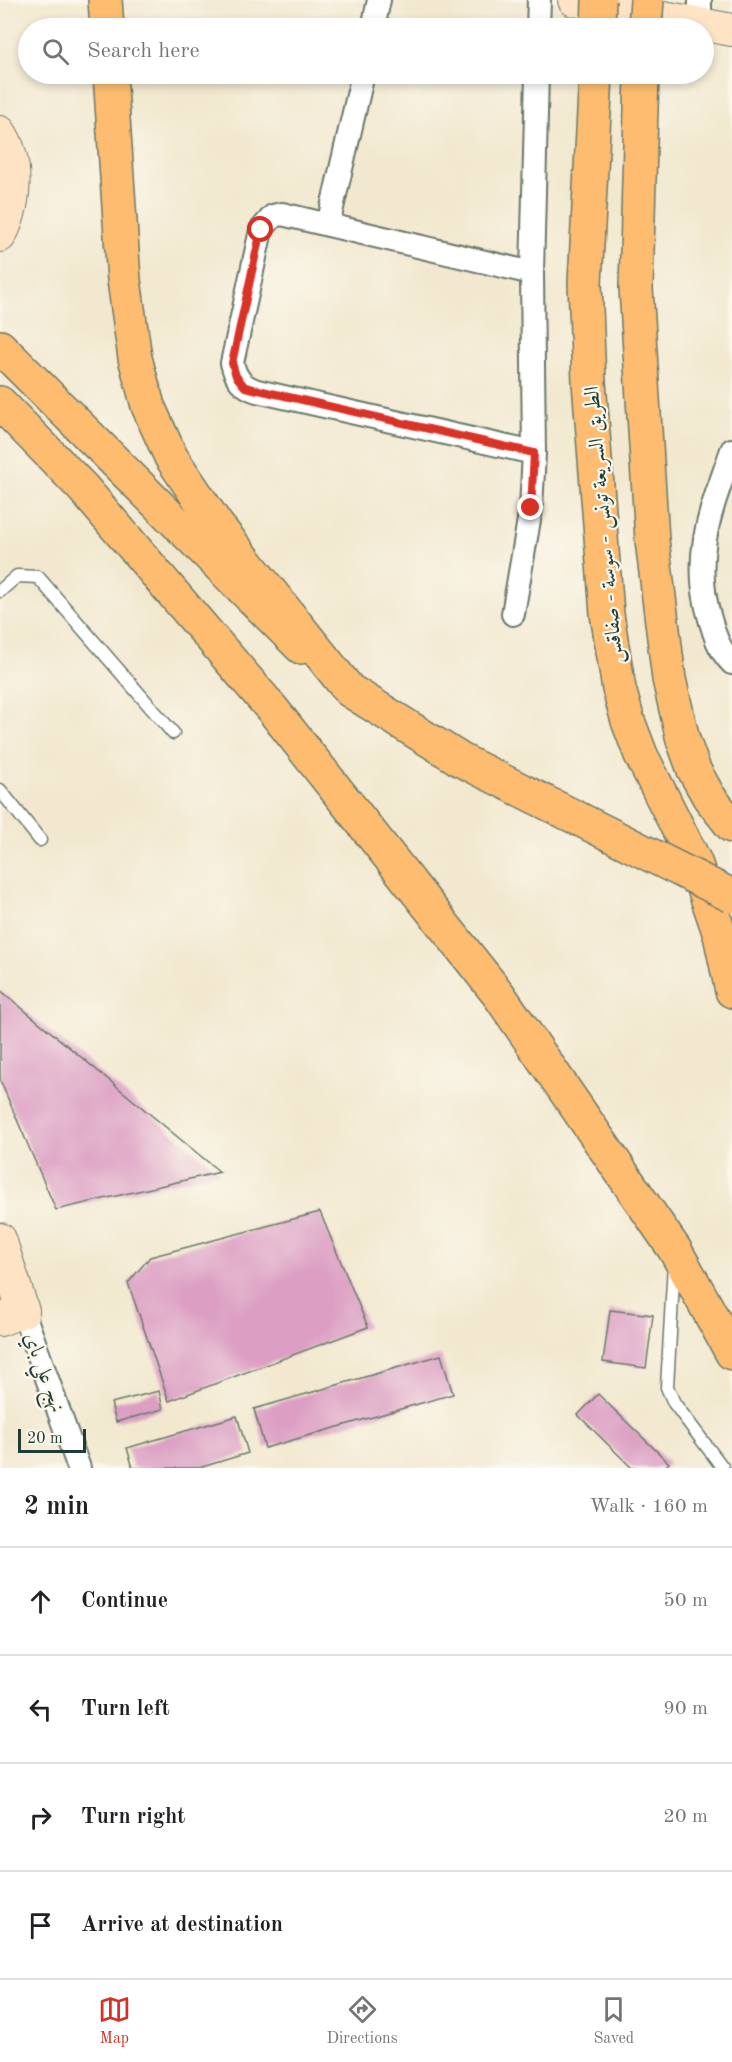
<!DOCTYPE html>
<meta charset="utf-8">
<style>
:root{--surface:#fff;--page:#f2f2f2;--text:#202124;--muted:#757577;--line:#e0e0e0;--accent:#d93025}
body{margin:0;font-family:"Old Standard TT",Amiri,serif;background:var(--page);color:var(--text)}
.scale{position:absolute;left:18px;bottom:15px;width:68px;box-sizing:border-box;padding-left:6px;border:3px solid #1f3d34;border-top:0;font-size:16px;line-height:21px;white-space:nowrap;color:#1f3d34;-webkit-text-stroke:4px #fbf7ec;paint-order:stroke}
.stop{position:absolute;width:18px;height:18px;margin:-14px;border:4px solid #d93025;border-radius:50%;background:#fff}
.stop.end{background:#d93025;border-color:#fff;box-shadow:0 2px 6px #0008}
.list{margin:0;padding:0;list-style:none}
h2{display:flex;justify-content:space-between;align-items:center;height:78px;margin:0;padding:0 24px;font-size:26px}
h2 small{font-size:20px;font-weight:400;color:var(--muted)}
.list li{display:grid;grid-template-columns:39px 1fr auto;gap:18px;align-items:center;box-sizing:border-box;height:108px;padding:0 24px;border-top:2px solid var(--line)}
.list b{display:block;font-size:22px;white-space:nowrap}
.list em{font-size:20px;font-style:normal;color:var(--muted)}
.icon{flex:none;width:33px;height:33px;fill:none;stroke:currentColor;stroke-width:2;stroke-linecap:round;stroke-linejoin:round}
.map{position:relative;flex:none;width:732px;height:1468px;overflow:hidden}
.search{position:absolute;background:var(--surface);box-shadow:0 3px 9px #0003;left:18px;right:18px;top:18px;height:66px;display:flex;align-items:center;gap:15px;box-sizing:border-box;padding:0 21px;border-radius:33px;color:var(--muted);font-size:22px}
.sheet{height:510px;background:var(--surface)}
nav{display:flex;justify-content:space-around;align-items:center;box-sizing:border-box;height:84px;border-top:2px solid var(--line);background:var(--surface);font-size:16px;color:var(--muted)}
nav a{display:grid;justify-items:center;gap:3px}
nav .on{color:var(--accent)}
.map>svg:first-child{display:block}
.building{fill:#dc9fc3}
.lines{fill:none;stroke-linecap:round;stroke-linejoin:round}
.lane-casing{stroke:#69796a;stroke-width:15}
.street-casing{stroke:#69796a;stroke-width:26}
.secondary-casing{stroke:#69796a;stroke-width:34}
.primary-casing{stroke:#69796a;stroke-width:36}
.highway-casing{stroke:#69796a;stroke-width:36}
.lane{stroke:#fff;stroke-width:12}
.street{stroke:#fff;stroke-width:22}
.secondary{stroke:#fee4c5;stroke-width:32}
.primary{stroke:#fdbc6f;stroke-width:33}
.highway{stroke:#fdbc6f;stroke-width:33}
.highway-bridge-casing{stroke:#69796a;stroke-width:36;stroke-linecap:butt}
.highway-bridge{stroke:#fdbc6f;stroke-width:33}
.route{stroke:#d93025;stroke-width:8}
.labels{text-anchor:middle;stroke-width:4.5;stroke-linejoin:round;paint-order:stroke}
.street-label{font-size:21px;fill:#1f3d34;stroke:#fbf7ec}
</style>
<div class="map">
<svg width="732" height="1468" viewBox="0 0 732 1468">
<rect width="100%" height="100%" fill="#fbf7ec"/>
<filter id="ink" filterUnits="userSpaceOnUse"><feTurbulence type="fractalNoise" baseFrequency=".0167" numOctaves="2"/><feDisplacementMap in="SourceGraphic" scale="12" xChannelSelector="R" yChannelSelector="G"/><feConvolveMatrix kernelMatrix="1 2 1 2 8 2 1 2 1" color-interpolation-filters="sRGB"/></filter>
<filter id="wash" filterUnits="userSpaceOnUse"><feTurbulence type="fractalNoise" baseFrequency=".008" numOctaves="4" result="noise"/><feDisplacementMap in="SourceGraphic" scale="24" xChannelSelector="R" yChannelSelector="G"/><feGaussianBlur stdDeviation="1.35" result="paint"/><feColorMatrix in="noise" values="0 0 0 0 0 0 0 0 0 0 0 0 0 0 0 0 0 1.4 0 .05"/><feComposite in="paint" operator="in"/></filter>
<g filter="url(#wash)">
<rect width="100%" height="100%" fill="#f2e8cf"/>
<g id="blocks">
<!-- building -->
<path class="building" d="M0,990L220,1172L56,1210L0,1080Z
M320,1212L368,1327L169,1401L128,1283L150,1257Z
M610,1310L653,1315L646,1368L603,1362Z
M441,1355L453,1394L265,1448L254,1409Z
M159,1391L163,1409L116,1422L111,1403Z
M598,1394L669,1463L664,1468H632L578,1415Z
M237,1416L248,1453L199,1468H133L127,1448Z"/>
</g>
</g>
<g filter="url(#ink)">
<use href="#blocks" fill-opacity="0" stroke="#69796a" stroke-width="1.5"/>
<g class="lines">
<!-- lane casing -->
<g class="lane-casing">
<path id="lane" d="M0,591L17,576L38,577L173,733
M0,790L40,840
M674,1263L667,1387L674,1403L723,1468"/>
</g>
<!-- street casing -->
<g class="street-casing">
<path id="street" d="M700,0V24
M373,28L379,0
M538,28L539,0
M328,225L363,74
M532,273L282,214L273,216L261,230L232,363C236,379 242,386 257,391L534,453
M732,450C711,510 691,556 710,619C715,636 719,650 732,663
M513,614L531,508L534,453L532,273L537,74
M23,1311L79,1468"/>
</g>
<!-- secondary casing -->
<g class="secondary-casing">
<path id="secondary" d="M574,0L732,30
M0,132C20,162 16,207 0,236
M0,1239L23,1311L0,1320"/>
</g>
<!-- primary casing -->
<g class="primary-casing">
<path id="primary" d="M0,347L301,647"/>
</g>
<!-- highway casing -->
<g class="highway-casing">
<path id="highway" d="M105,0L107,28
M110,74L124,280L135,358L148,406L171,457L216,524L349,690L461,760L579,819
M596,74L585,283L589,382L607,614L619,689L628,721L641,755L695,862L720,935L732,991
M642,74L636,288L652,540L669,679L683,740L694,770L709,797L732,826
M0,403L82,487L273,710L499,995L675,1250L732,1353"/>
</g>
<!-- lane -->
<use href="#lane" class="lane"/>
<!-- street -->
<use href="#street" class="street"/>
<!-- secondary -->
<use href="#secondary" class="secondary"/>
<!-- primary -->
<use href="#primary" class="primary"/>
<!-- highway -->
<use href="#highway" class="highway"/>
<!-- highway-bridge casing -->
<g class="highway-bridge-casing">
<path id="highway-bridge" d="M598,28L599,0
M645,28L647,0
M579,819L732,896"/>
</g>
<!-- highway-bridge -->
<use href="#highway-bridge" class="highway-bridge"/>
</g>
</g>
<g class="lines" filter="url(#ink)">
<!-- route -->
<path class="route" d="M261,230L232,363L236,376L245,387L534,453L531,508"/>
</g>
<g class="labels">
<!-- street labels -->
<g class="street-label">
<text transform="translate(603 525) rotate(-95)" y="7">الطريق السريعة تونس - سوسة - صفاقس</text>
<text transform="translate(45 1372) rotate(70)" y="7">نهج علي باي</text>
</g>
</g>
</svg>
<div class="scale">20 m</div>
<div class="stop" style="left:261px;top:230px"></div>
<div class="stop end" style="left:531px;top:508px"></div>
<div class="search"><svg class="icon" aria-label="search" viewBox="0 0 24 24"><circle cx="10" cy="10" r="6"/><path d="M15 15l6 6"/></svg>Search here</div>
</div>
<section class="sheet">
<h2>2 min<small>Walk · 160 m</small></h2>
<ul class="list">
<li><svg class="icon" aria-label="ahead" viewBox="0 0 24 24"><path d="M12 20V5M6 11l6-6 6 6"/></svg><div><b>Continue</b></div><em>50 m</em></li>
<li><svg class="icon" aria-label="left" viewBox="0 0 24 24"><path d="M17 20v-9H6M10 6l-5 5 5 5"/></svg><div><b>Turn left</b></div><em>90 m</em></li>
<li><svg class="icon" aria-label="right" viewBox="0 0 24 24"><path d="M7 20v-9h11M14 6l5 5-5 5"/></svg><div><b>Turn right</b></div><em>20 m</em></li>
<li><svg class="icon" aria-label="arrive" viewBox="0 0 24 24"><path d="M6 21V4h12l-3 4 3 4H6"/></svg><div><b>Arrive at destination</b></div></li>
</ul>
</section>
<nav>
<a class="on"><svg class="icon" aria-label="map" viewBox="0 0 24 24"><path d="M3 6l6-2 6 2 6-2v14l-6 2-6-2-6 2zM9 4v14M15 6v14"/></svg>Map</a>
<a><svg class="icon" aria-label="directions" viewBox="0 0 24 24"><path d="M12 3l9 9-9 9-9-9zM9 14v-3h6M13 9l2 2-2 2"/></svg>Directions</a>
<a><svg class="icon" aria-label="saved" viewBox="0 0 24 24"><path d="M7 4h10v16l-5-4-5 4z"/></svg>Saved</a>
</nav>
